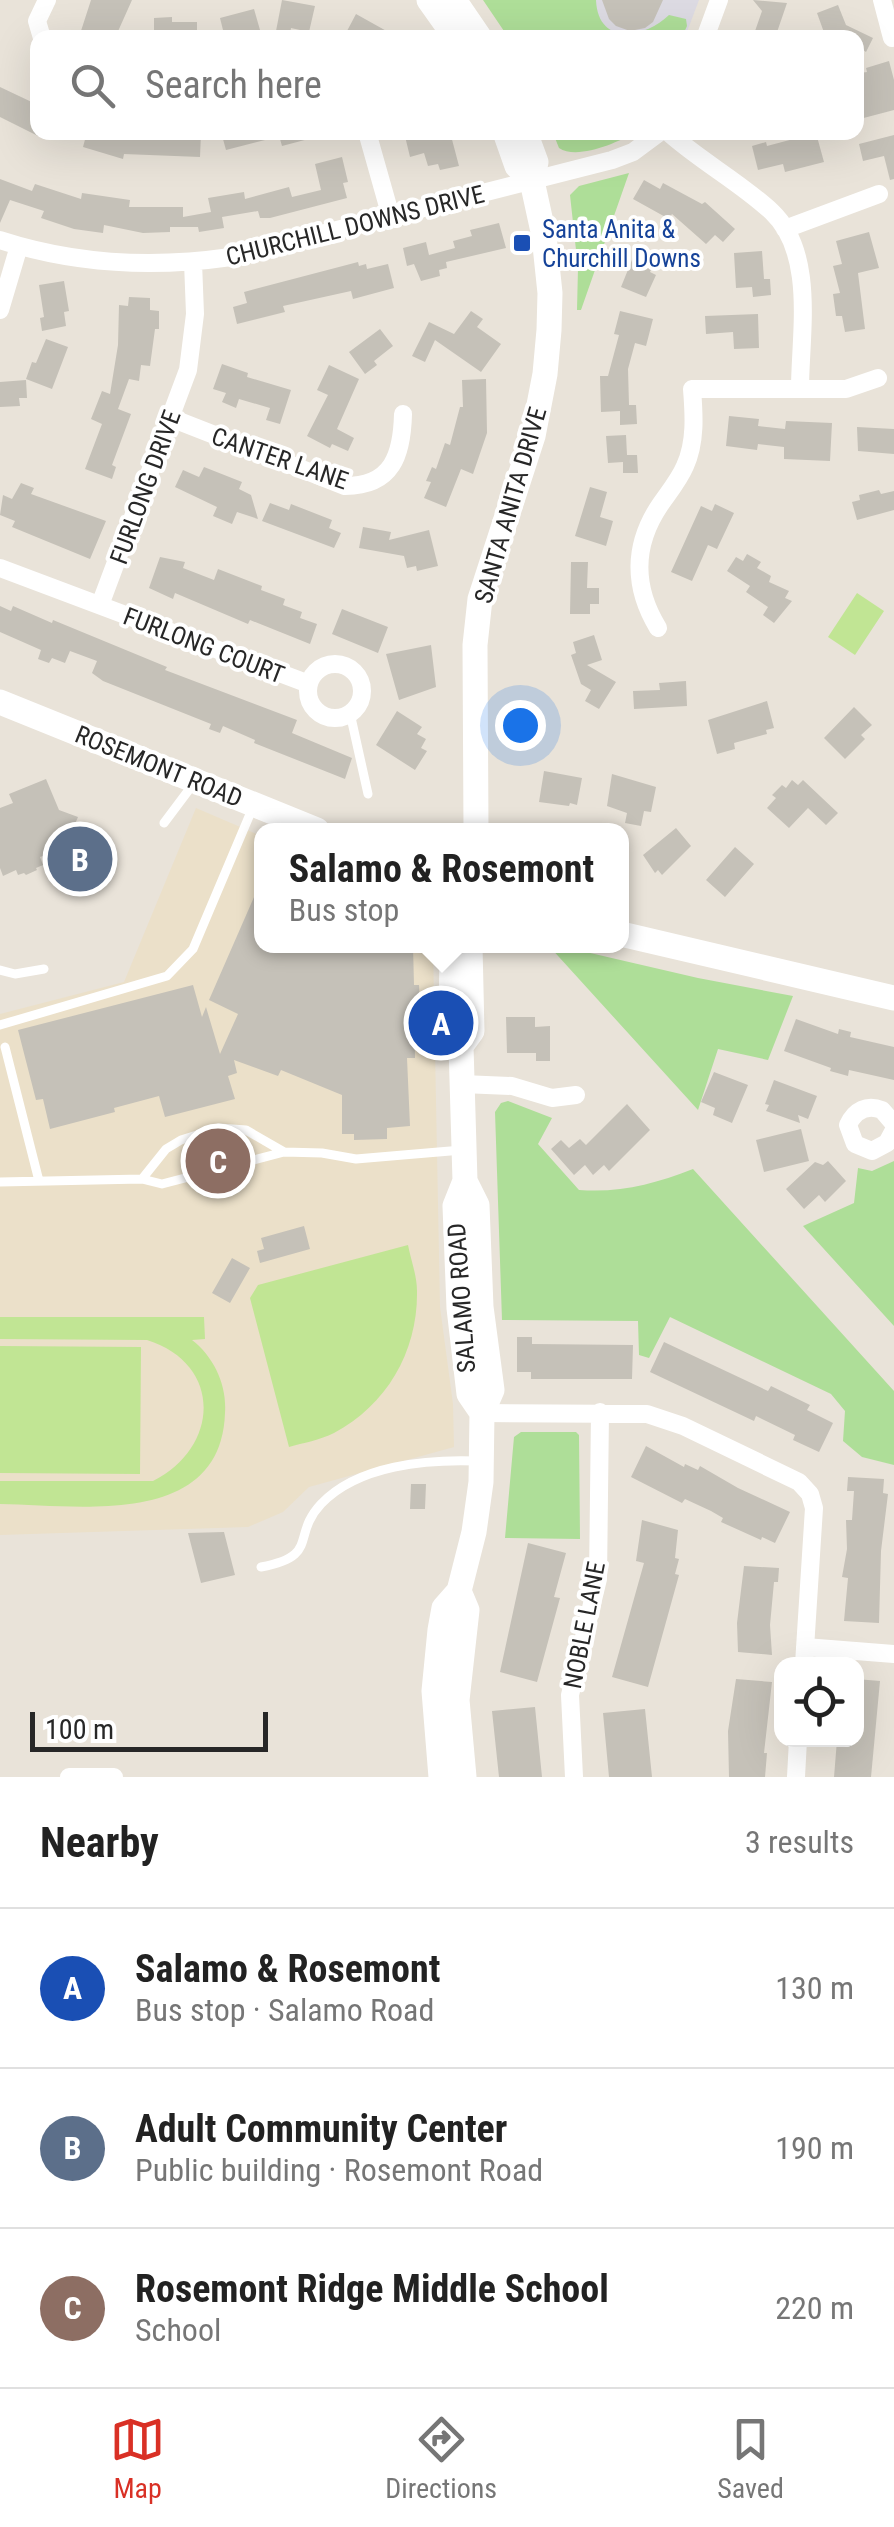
<!DOCTYPE html>
<meta charset="utf-8">
<style>
:root{--surface:#fff;--page:#f6f6f6;--text:#222;--muted:#767676;--line:#e0e0e0;--accent:#d93025}
body{margin:0;font-family:"Roboto Condensed",sans-serif;background:var(--page);color:var(--text)}
.controls{position:absolute;right:30px;bottom:30px;display:grid;overflow:hidden;border-radius:20px;box-shadow:0 10px 40px #0002}
.controls button{width:90px;height:90px;display:grid;place-items:center;padding:0;border:0;border-bottom:2px solid var(--line);background:var(--surface);color:var(--text);font:50px sans-serif}
.scale{position:absolute;left:30px;bottom:25px;width:238px;box-sizing:border-box;padding-left:10px;border:5px solid #272727;border-top:0;font-size:28px;line-height:35px;white-space:nowrap;color:#272727;-webkit-text-stroke:8px #fff;paint-order:stroke}
.you{position:absolute;left:520px;top:725px;width:35px;height:35px;margin:-25px;border:8px solid #fff;border-radius:50%;background:#1a73e8;box-shadow:0 0 0 15px #1a73e833}
.badge{display:grid;place-items:center;width:65px;height:65px;border-radius:50%;background:var(--accent);color:#fff;font-size:32px;font-weight:700}
.pin{position:absolute;translate:-50% -50%;border:5px solid #fff;box-shadow:0 2px 10px #0006}
.popup{position:absolute;left:254px;top:823px;width:375px;height:130px;box-sizing:border-box;display:grid;place-content:center;border-radius:20px;background:var(--surface);filter:drop-shadow(0 2px 8px #0005);font-size:32px;white-space:nowrap;color:var(--muted)}
.popup b{font-size:38px;color:var(--text)}
.popup::after{content:'';position:absolute;left:50%;top:100%;margin-left:-20px;border:20px solid transparent;border-top-color:var(--surface)}
.list{margin:0;padding:0;list-style:none}
h2{display:flex;justify-content:space-between;align-items:center;height:130px;margin:0;padding:0 40px;font-size:42px}
h2 small{font-size:32px;font-weight:400;color:var(--muted)}
.list li{display:grid;grid-template-columns:65px 1fr auto;gap:30px;align-items:center;box-sizing:border-box;height:160px;padding:0 40px;border-top:2px solid var(--line)}
.list b{display:block;font-size:38px;white-space:nowrap}
.list p{margin:0;font-size:32px;white-space:nowrap;color:var(--muted)}
.list em{font-size:32px;font-style:normal;color:var(--muted)}
.icon{flex:none;width:55px;height:55px;fill:none;stroke:currentColor;stroke-width:2;stroke-linecap:round;stroke-linejoin:round}
.map{position:relative;flex:none;width:894px;height:1777px;overflow:hidden}
.search{position:absolute;background:var(--surface);box-shadow:0 10px 40px #0002;left:30px;right:30px;top:30px;height:110px;display:flex;align-items:center;gap:25px;box-sizing:border-box;padding:0 35px;border-radius:20px;color:var(--muted);font-size:38px}
.sheet{height:610px;background:var(--surface)}
nav{display:flex;justify-content:space-around;align-items:center;box-sizing:border-box;height:140px;border-top:2px solid var(--line);background:var(--surface);font-size:28px;color:var(--muted)}
nav a{display:grid;justify-items:center;gap:5px}
nav .on{color:var(--accent)}
.map>svg:first-child{display:block}
.industrial{fill:#dcdae2}
.education{fill:#ebe0c9}
.green{fill:#aede98}
.pitch{fill:#c1e594}
.building{fill:#c5c1b8}
.lines{fill:none;stroke-linecap:round;stroke-linejoin:round}
.service{stroke:#fff;stroke-width:9}
.minor{stroke:#fff;stroke-width:18}
.secondary{stroke:#fff;stroke-width:25}
.transit-dot{fill:#1a4fb4;stroke:#fff;stroke-width:4}
.labels{text-anchor:middle;stroke-width:8;stroke-linejoin:round;paint-order:stroke}
.street-label{font-size:25px;fill:#272727;stroke:#fff}
.transit-label{font-size:25px;fill:#164399;stroke:#fff;text-anchor:start}
</style>
<div class="map">
<svg width="894" height="1777" viewBox="0 0 894 1777">
<rect width="100%" height="100%" fill="#e9e3d9"/>
<!-- industrial -->
<path class="industrial" d="M560,0H699L685,37L546,38Z"/>
<!-- education -->
<path class="education" d="M196,808L261,836V946H433L440,1307L453,1404L454,1447L309,1487L283,1512L248,1527L0,1535V1014L124,982Z"/>
<!-- green -->
<path class="green" d="M483,0H596C598,46 644,39 669,15L686,19L687,26L682,37H508Z
M553,133V132L634,133C617,143 577,160 559,148Z
M629,173L581,310H577L578,268L570,195L579,186Z
M549,946H560L698,978L793,996L768,1060L718,1049L698,1110Z
M508,1101L552,1118L538,1144L579,1190C621,1193 654,1184 693,1169L894,1391V1465L862,1457L843,1441L845,1411L831,1394L670,1317L649,1358L639,1355L638,1321L502,1320L495,1112L501,1103Z
M894,1161V1326L803,1226L854,1203L858,1168L872,1171Z
M521,1432H576L579,1435L580,1539L505,1538L514,1437Z"/>
<!-- pitch -->
<path class="pitch" d="M857,593L884,611L855,655L828,637Z
M408,1245C411,1260 417,1276 417,1291C418,1351 387,1405 334,1433C320,1440 303,1443 289,1447L250,1298L258,1285Z
M0,1317H204L205,1339L192,1340C214,1357 227,1385 225,1413C221,1529 78,1505 0,1504V1481H153C220,1447 223,1364 147,1340L0,1339Z
M0,1346L141,1347L140,1474L0,1473Z"/>
<!-- building -->
<path class="building" d="M91,0H132L115,38H88L80,34Z
M282,0L315,6L309,32L291,28L290,34L276,31Z
M602,0H663L653,22L645,28L630,31L616,26L609,19Z
M753,0L787,3L775,38L754,34L762,11Z
M838,5L846,25L873,38L866,52L856,45V38H826L817,13Z
M254,9L260,30L225,38L220,18Z
M356,14L399,38H359L347,31Z
M172,17V22H197V38H154V18Z
M889,61L894,80V110L856,120V82L862,80L860,73L867,72L866,68Z
M0,87L38,105V136L0,117Z
M87,132H122L144,139V132L201,133L200,157L124,154L123,159L83,147Z
M221,132H277V137L226,150Z
M278,132H316V137L282,146Z
M404,132H450L459,166L440,170L438,164L428,166L424,153L410,157Z
M816,133L824,162L785,172L783,164L758,170L752,146L766,142L767,146Z
M894,135V179L890,180L884,156L863,161L859,144Z
M342,157L348,182L343,183L347,198L270,218H260L258,211L222,217L224,228L199,232L198,227H170V232L143,233L104,225L103,233L74,229L41,218L44,211L10,200L0,223V179L32,191L35,184L81,199L82,193L130,200L129,207H183V217L211,212L208,198L244,192L245,199L289,187L292,197L321,190L315,164Z
M644,180L660,189L663,183L702,204L705,202L735,229L723,242L715,235L706,244L672,214L669,219L633,199Z
M499,223L506,248L446,262L447,268L439,270L440,276L421,281L414,264L407,266L403,248L426,242L429,255L455,248L453,241L472,236L470,230Z
M869,232L879,268L858,273L865,329L845,332L842,316H836L833,294L840,293L833,266L842,264L836,241Z
M636,250L656,258L650,272L656,275L646,297L621,287Z
M762,251L764,279H770L771,295L753,297L752,287L736,288L734,253Z
M358,262L359,266L366,264L367,269L388,264L394,288L353,299L351,291L283,306L285,312L237,324L233,307L247,303L244,292Z
M64,281L69,311L64,312L66,326L42,331L40,318L44,317L39,285Z
M129,297L150,298V310L159,311V329H155L150,366L141,365L139,381L129,379L118,409L131,414L112,465L116,467L112,479L85,469L102,424L91,419L102,391L110,394L118,345L119,305L128,306Z
M471,311L483,319L477,327L501,344L481,372L435,340L425,362L412,356L429,322L454,334Z
M620,311L653,319L646,346L635,343L628,369L629,405H636L637,424L620,425V411L601,412L600,376H608L619,335L614,334Z
M758,314L759,348L734,349L733,332L706,334L705,316Z
M380,329L393,346L374,361L377,365L365,374L349,352Z
M46,339L68,347L52,389L26,379L32,362L36,363Z
M222,364L248,373L247,377L291,390L280,424L266,420L270,408L239,399L236,408L222,402L226,393L213,389Z
M329,365L359,379L337,429L354,438L348,451L332,444L330,448L307,436L328,395L317,390Z
M486,379L487,433L473,474L461,469L446,507L424,498L431,482L426,481L432,467L436,469L445,443L450,445L460,407H463L462,380Z
M26,380L27,398H19L20,406L0,407V382Z
M729,416L759,419L758,426L785,429L786,421L832,423L830,461L784,459V447L758,444L757,450L726,446Z
M857,427L894,429V454L858,451Z
M626,435L627,455H637L638,473H623V462L608,463L606,436Z
M204,467L242,482L239,489L251,495L258,519L237,512L232,524L213,516L217,507L175,487L183,470L199,477Z
M21,483L34,488L31,494L106,521L90,559L12,527L15,521L0,515L3,495L12,499Z
M590,487L607,492L600,517L613,521L606,546L575,536Z
M879,490L881,494L894,491V510L857,520L852,502L860,500L859,495Z
M270,503L289,510L291,504L332,520L329,528L341,533L334,548L262,521Z
M715,504L734,513L717,549L708,545L692,581L671,572L701,506L712,511Z
M363,527L391,532L389,540L429,530L438,566L417,571L416,566L407,568L404,556L359,548Z
M747,554L761,562L757,568L771,576L769,582L789,591L785,598L792,601L774,623L763,615L768,607L746,592L750,586L727,571L736,557L743,561Z
M160,557L185,562L183,568L214,580L218,569L262,586L261,590L285,599L283,605L302,612L300,618L317,624L310,644L250,620L248,624L175,593L173,599L149,588Z
M571,562H588L587,588H599V604H590V614H570Z
M0,606L11,611L13,606L52,623L53,620L167,667L165,670L297,720L292,733L352,758L345,779L254,743L255,740L223,726L220,733L209,729L211,724L103,681L92,673L97,661L70,651L65,663L52,658L49,663L38,659L41,650L0,632Z
M342,609L388,627L378,653L332,634Z
M594,635L602,660L587,665L616,682L599,709L585,701L591,690L581,684L571,655L576,653L573,642Z
M431,645L436,687L399,700L386,654Z
M686,681L687,706L634,709L633,691L660,690L659,683Z
M767,701L774,728L766,730L767,734L734,743L735,749L717,754L708,720Z
M854,707L872,725L861,735L865,739L845,759L824,738Z
M397,711L422,727L417,734L426,739L421,748L427,751L415,770L376,745Z
M544,771L582,778L577,805L570,803L569,806L539,802Z
M612,774L656,787L651,812L644,811L641,826L625,823L627,813L607,806Z
M46,779L59,810L78,817L71,833L54,840L59,850L40,857L43,865L36,868L37,870L26,875L24,873L18,875L16,870L3,876L0,868V808L13,803L9,794Z
M792,780L798,785L803,780L838,813L826,825L808,808L789,828L767,808L776,798L772,795L782,785L786,788Z
M676,828L691,846L662,875L658,870L655,873L643,855Z
M735,847L754,864L725,897L706,880Z
M261,881V946H413L414,985H419L420,1003L414,1004L415,1058H407L410,1126L387,1128V1139L354,1140V1134H342V1095L281,1070L278,1076L234,1060L237,1073L228,1076L235,1099L165,1117L159,1096L114,1108L115,1112L50,1129L43,1099L36,1100L18,1030L193,985L202,1017L206,1007L220,1054L238,1014L209,1000Z
M506,1017H535V1027L550,1026V1061H536V1053H507Z
M796,1019L838,1034L839,1029L851,1032L850,1037L894,1047V1080L849,1070L848,1076L830,1071L831,1068L784,1051Z
M714,1072L748,1085L732,1123L713,1115L715,1108L701,1102Z
M774,1080L817,1096L808,1119L798,1115L800,1123L766,1111L769,1105L765,1104Z
M627,1104L650,1130L609,1171L604,1165L593,1175L585,1165L574,1175L551,1149L561,1140L569,1148L580,1139L586,1145Z
M801,1129L809,1161L764,1172L756,1140Z
M828,1161L846,1181L825,1202L819,1195L804,1209L786,1189L815,1162L823,1165Z
M304,1226L310,1249L260,1263L257,1251L264,1249L261,1238Z
M232,1258L250,1268L230,1303L212,1293Z
M517,1337H532V1344L633,1345L632,1379H531V1372H517Z
M664,1342L768,1391L771,1386L810,1405L807,1410L833,1423L819,1452L793,1440L795,1435L756,1416L754,1421L650,1372Z
M646,1446L684,1467L685,1464L698,1470L700,1466L738,1488L790,1512L775,1543L762,1537L761,1540L721,1522L723,1518L711,1511L685,1499L682,1503L631,1477Z
M848,1477L884,1479L883,1493L888,1494L881,1551L879,1623L844,1621L848,1578L842,1577L847,1549L846,1520H852L854,1491H847Z
M411,1484H426L425,1509H410Z
M642,1520L678,1530L675,1558L679,1559L675,1574L679,1575L648,1687L612,1677L644,1563L636,1561Z
M224,1532L235,1575L201,1583L188,1533Z
M528,1543L566,1553L554,1597L560,1598L537,1682L500,1672Z
M744,1566L779,1568L778,1582H774L770,1625L772,1655L738,1652L737,1623Z
M736,1679L772,1682L764,1753H767L765,1777H729L728,1731Z
M856,1679L880,1681L871,1777H834L837,1740H856Z
M535,1707L542,1777H499L492,1711Z
M645,1709L652,1777H609L603,1713Z"/>
<g class="lines">
<!-- service -->
<path class="service" d="M350,713L368,794
M164,823L194,783
M0,970L15,974L44,969
M0,1025L167,976L193,949L253,807
M5,1047L39,1181
M142,1179L166,1149L181,1140L219,1128L246,1130L284,1152
M0,1182L142,1179L162,1184L284,1152L322,1153L356,1159L462,1150
M261,1567C320,1556 291,1536 321,1504C358,1465 427,1459 478,1461"/>
<!-- minor -->
<path class="minor" d="M882,0L892,38
M42,38L37,21L47,0
M705,38L719,0
M367,132L391,217
M668,132C700,161 740,182 772,212C816,254 800,335 800,389
M785,229L879,194
M0,240C74,264 154,268 231,257L612,160L633,152L660,132
M0,310L19,246
M171,418L345,486C393,486 402,454 403,414
M0,568L309,684
M100,605L188,370L195,314L193,262
M658,628C633,587 633,545 660,505C669,492 679,480 685,466C696,442 694,414 692,389H846L878,378
M308 691a27 27 0 1 1 54 0a27 27 0 1 1-54 0Z
M462,1084L512,1086L552,1098L576,1095
M894,1124L882,1110C867,1104 855,1110 848,1125L855,1144L872,1151L887,1143L894,1130
M482,1413L647,1414L683,1426L799,1482L810,1494L814,1508L804,1664
M805,1647L894,1654
M69,1777H114
M574,1777L570,1695L598,1579L600,1412
M796,1777L798,1740"/>
<!-- secondary -->
<path class="secondary" d="M429,0L456,38
M454,0L480,38
M505,132L517,166L532,181
M0,702L317,830
M476,830L475,645L480,599L533,436L545,374L549,330L550,293L544,236L532,181L536,162L525,132
M621,934L894,998
M452,946L451,1030L461,1046L465,1181L455,1206L459,1308L469,1394L482,1413
M461,1046L472,1031L470,946
M459,1591L467,1610L457,1700L464,1777
M441,1777L434,1691L440,1630L444,1608L459,1591L474,1532L481,1482L482,1413L492,1390L481,1307L477,1205L465,1181"/>
</g>
<!-- markers -->
<rect class="transit-dot" x="512" y="233" width="20" height="20" rx="5"/>
<g class="labels">
<!-- street labels -->
<g class="street-label">
<text transform="translate(355 225) rotate(-14)" y="9">CHURCHILL DOWNS DRIVE</text>
<text transform="translate(280 458) rotate(19)" y="9">CANTER LANE</text>
<text transform="translate(145 487) rotate(-70)" y="9">FURLONG DRIVE</text>
<text transform="translate(510 505) rotate(-74)" y="9">SANTA ANITA DRIVE</text>
<text transform="translate(204 645) rotate(21)" y="9">FURLONG COURT</text>
<text transform="translate(159 766) rotate(22)" y="9">ROSEMONT ROAD</text>
<text transform="translate(461 1298) rotate(-94)" y="9">SALAMO ROAD</text>
<text transform="translate(584 1625) rotate(-79)" y="9">NOBLE LANE</text>
</g>
<!-- transit labels -->
<g class="transit-label">
<text x="542" y="238">Santa Anita &amp;<tspan x="542" dy="29">Churchill Downs</tspan></text>
</g>
</g>
</svg>
<div class="controls">
<button><svg class="icon" aria-label="locate" viewBox="0 0 24 24"><circle cx="12" cy="12" r="6"/><path d="M12 2v4M12 18v4M2 12h4M18 12h4"/></svg></button>
</div>
<div class="scale">100 m</div>
<div class="you"></div>
<div class="pin badge" style="left:441px;top:1023px;background:#1a4fb4">A</div>
<div class="popup"><b>Salamo &amp; Rosemont</b>Bus stop</div>
<div class="pin badge" style="left:80px;top:859px;background:#5c6f8a">B</div>
<div class="pin badge" style="left:218px;top:1161px;background:#8d6e63">C</div>
<div class="search"><svg class="icon" aria-label="search" viewBox="0 0 24 24"><circle cx="10" cy="10" r="6"/><path d="M15 15l6 6"/></svg>Search here</div>
</div>
<section class="sheet">
<h2>Nearby<small>3 results</small></h2>
<ul class="list">
<li><span class="badge" style="background:#1a4fb4">A</span><div><b>Salamo &amp; Rosemont</b><p>Bus stop · Salamo Road</p></div><em>130 m</em></li>
<li><span class="badge" style="background:#5c6f8a">B</span><div><b>Adult Community Center</b><p>Public building · Rosemont Road</p></div><em>190 m</em></li>
<li><span class="badge" style="background:#8d6e63">C</span><div><b>Rosemont Ridge Middle School</b><p>School</p></div><em>220 m</em></li>
</ul>
</section>
<nav>
<a class="on"><svg class="icon" aria-label="map" viewBox="0 0 24 24"><path d="M3 6l6-2 6 2 6-2v14l-6 2-6-2-6 2zM9 4v14M15 6v14"/></svg>Map</a>
<a><svg class="icon" aria-label="directions" viewBox="0 0 24 24"><path d="M12 3l9 9-9 9-9-9zM9 14v-3h6M13 9l2 2-2 2"/></svg>Directions</a>
<a><svg class="icon" aria-label="saved" viewBox="0 0 24 24"><path d="M7 4h10v16l-5-4-5 4z"/></svg>Saved</a>
</nav>
